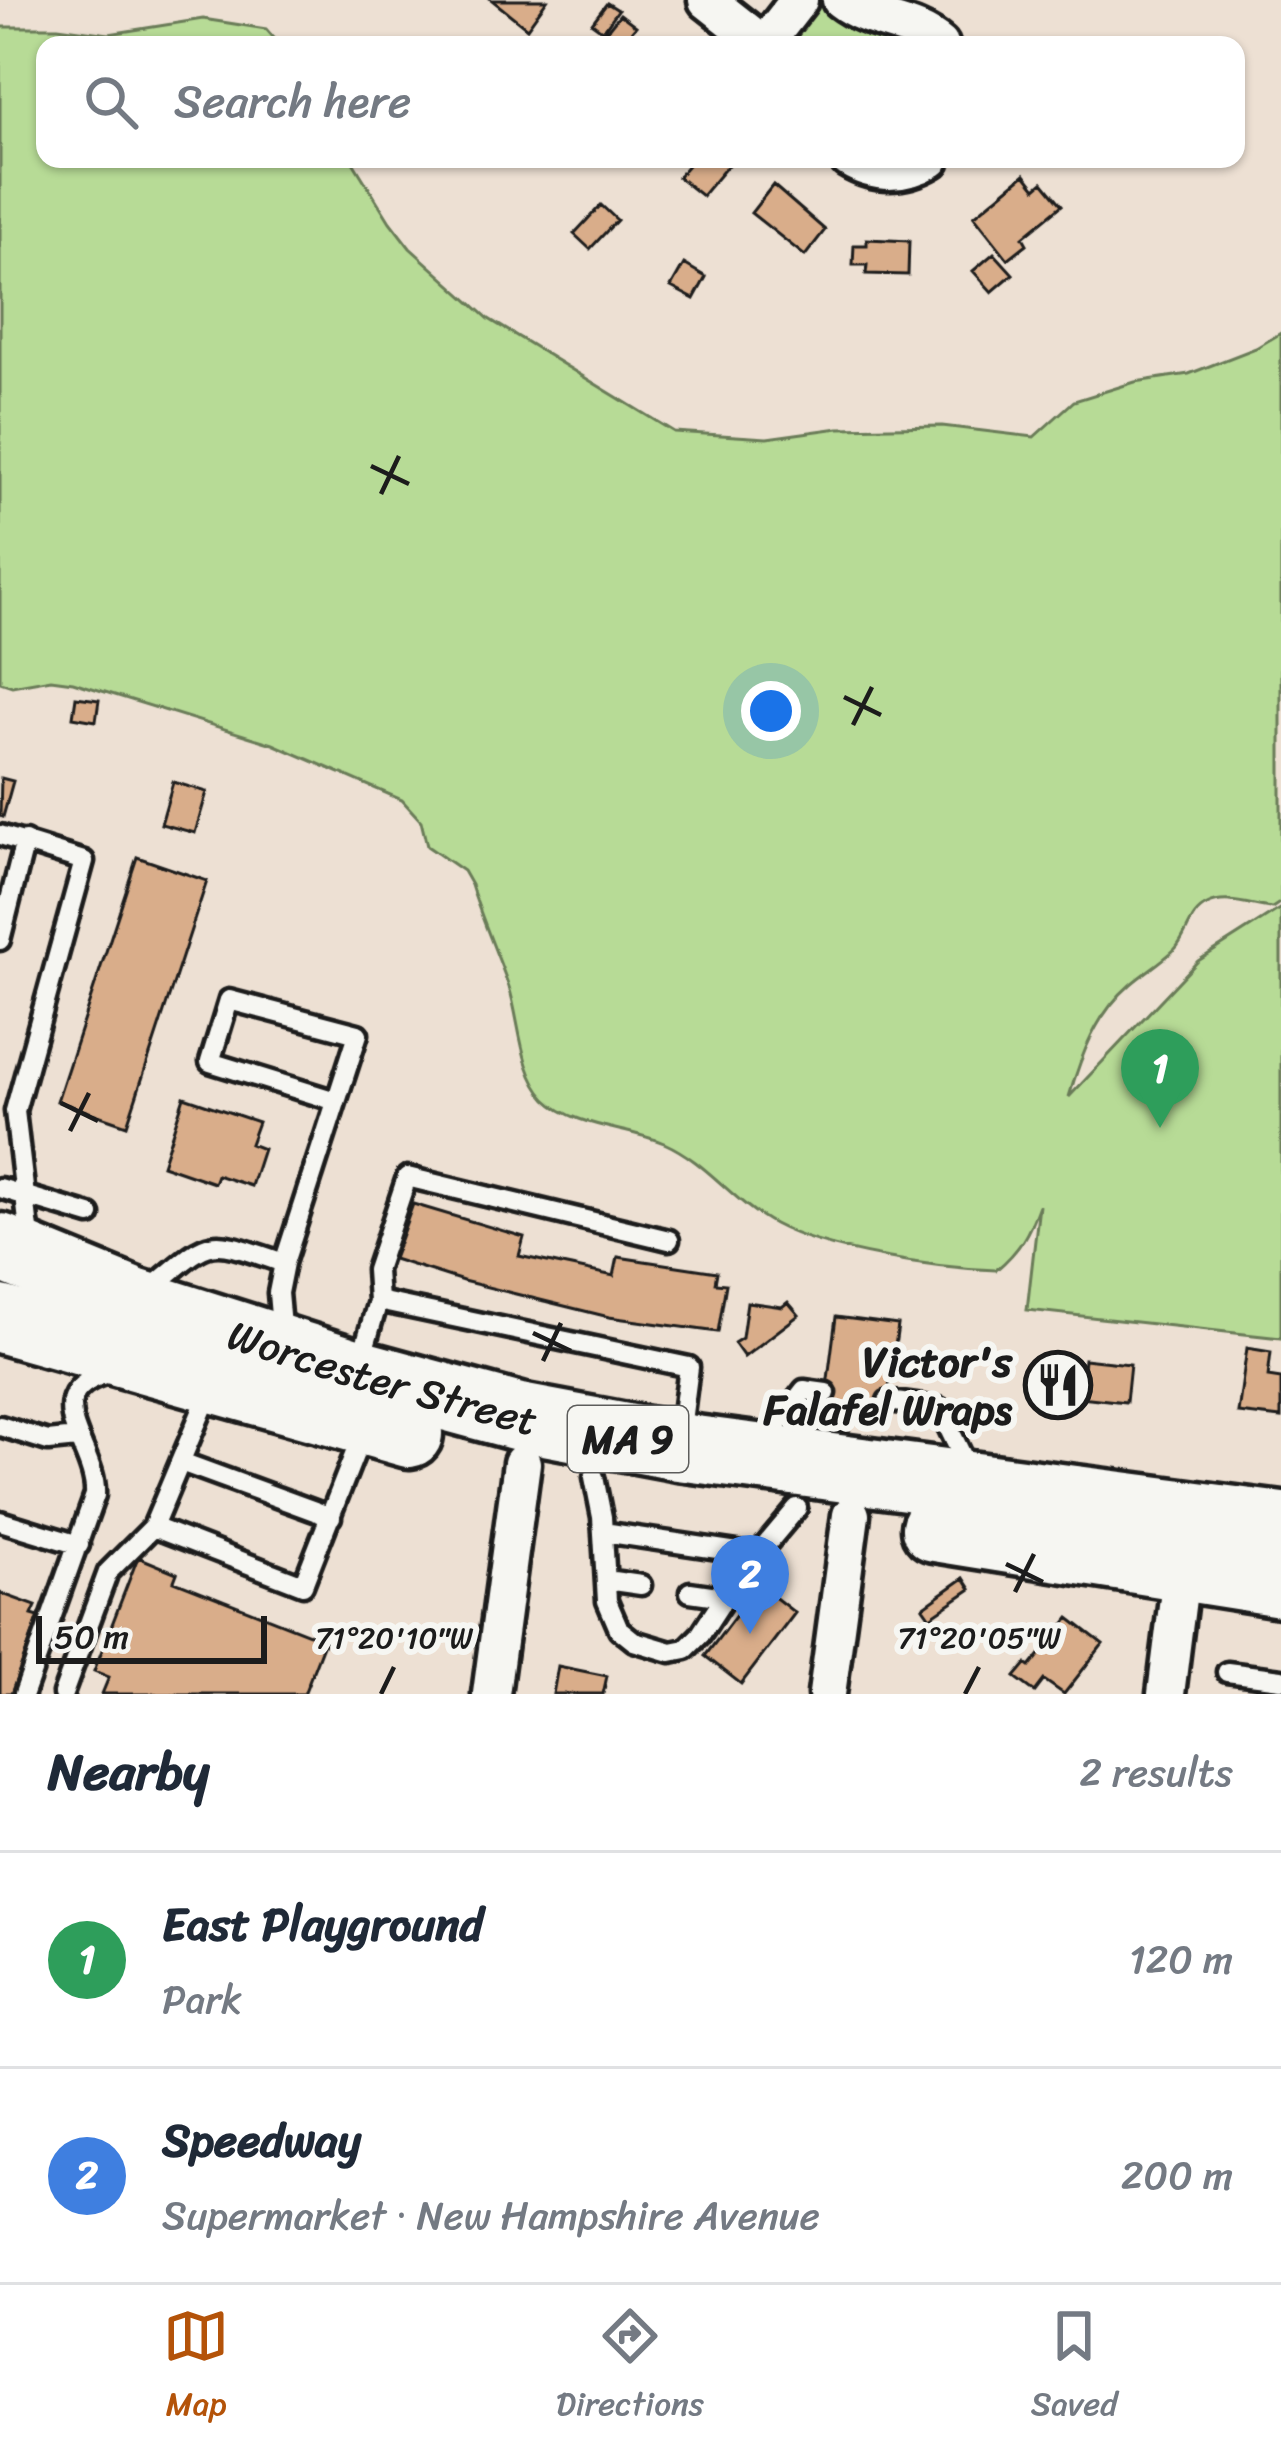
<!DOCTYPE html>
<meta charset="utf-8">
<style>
:root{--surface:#fff;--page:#f2f2f3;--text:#1f2937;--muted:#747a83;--line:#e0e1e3;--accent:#b45309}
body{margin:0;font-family:Sriracha,sans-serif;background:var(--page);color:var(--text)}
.scale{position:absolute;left:36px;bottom:30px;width:231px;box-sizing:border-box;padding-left:12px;border:6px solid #1c1c1c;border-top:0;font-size:33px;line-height:42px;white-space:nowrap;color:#1c1c1c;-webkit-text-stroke:9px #f6f6f2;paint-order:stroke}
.you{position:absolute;left:771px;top:711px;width:42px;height:42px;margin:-30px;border:9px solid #fff;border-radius:50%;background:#1a73e8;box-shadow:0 0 0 18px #1a73e833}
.badge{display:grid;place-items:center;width:78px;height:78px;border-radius:50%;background:var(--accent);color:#fff;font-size:39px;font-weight:700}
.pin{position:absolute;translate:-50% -99px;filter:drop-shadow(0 3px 6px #0008)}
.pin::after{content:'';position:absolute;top:63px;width:42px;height:36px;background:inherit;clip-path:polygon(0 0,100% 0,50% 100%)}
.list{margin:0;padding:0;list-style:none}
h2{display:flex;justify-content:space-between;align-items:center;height:156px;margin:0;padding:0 48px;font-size:51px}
h2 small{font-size:39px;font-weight:400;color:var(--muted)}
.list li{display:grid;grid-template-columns:78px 1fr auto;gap:36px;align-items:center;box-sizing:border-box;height:216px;padding:0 48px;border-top:3px solid var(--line)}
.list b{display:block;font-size:45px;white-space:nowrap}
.list p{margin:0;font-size:39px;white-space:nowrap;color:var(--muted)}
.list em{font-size:39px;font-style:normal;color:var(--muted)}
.icon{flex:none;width:66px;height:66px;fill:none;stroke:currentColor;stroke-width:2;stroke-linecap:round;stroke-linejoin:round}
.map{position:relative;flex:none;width:1281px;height:1694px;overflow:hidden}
.search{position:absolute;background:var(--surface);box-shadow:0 3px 9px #0004;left:36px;right:36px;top:36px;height:132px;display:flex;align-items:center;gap:30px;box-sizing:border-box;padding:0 42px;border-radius:24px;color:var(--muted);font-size:45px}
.sheet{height:588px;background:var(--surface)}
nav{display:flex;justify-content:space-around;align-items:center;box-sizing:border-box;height:168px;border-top:3px solid var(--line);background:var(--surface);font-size:33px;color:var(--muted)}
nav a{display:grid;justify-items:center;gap:6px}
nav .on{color:var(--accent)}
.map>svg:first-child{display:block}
.green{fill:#b7db96;stroke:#6a7c59;stroke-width:3}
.building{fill:#d9ad8a;stroke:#1c1c1c;stroke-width:3}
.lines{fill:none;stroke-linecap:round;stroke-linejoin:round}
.lane-casing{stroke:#1c1c1c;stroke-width:27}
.street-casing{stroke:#1c1c1c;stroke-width:45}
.highway-casing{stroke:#1c1c1c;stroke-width:75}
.lane{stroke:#f6f6f2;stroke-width:18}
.street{stroke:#f6f6f2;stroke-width:36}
.highway{stroke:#f6f6f2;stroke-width:66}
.ticks{fill:none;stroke:#1c1c1c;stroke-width:4.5}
.labels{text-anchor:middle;stroke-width:12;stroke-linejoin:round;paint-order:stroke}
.shield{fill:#f6f6f2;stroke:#5d5d5c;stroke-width:3}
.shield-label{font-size:39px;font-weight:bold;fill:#1c1c1c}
.poi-label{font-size:42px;font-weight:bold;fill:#1c1c1c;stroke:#f6f6f2;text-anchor:end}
.street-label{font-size:42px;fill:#1c1c1c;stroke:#f6f6f2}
.ticks-label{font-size:30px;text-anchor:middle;fill:#1c1c1c;stroke:#f6f6f2;stroke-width:12;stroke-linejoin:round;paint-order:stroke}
</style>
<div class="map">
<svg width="1281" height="1694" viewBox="0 0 1281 1694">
<rect width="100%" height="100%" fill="#ede0d3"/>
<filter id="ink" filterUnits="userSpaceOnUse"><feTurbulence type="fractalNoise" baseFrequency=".00833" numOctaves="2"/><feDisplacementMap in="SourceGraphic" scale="24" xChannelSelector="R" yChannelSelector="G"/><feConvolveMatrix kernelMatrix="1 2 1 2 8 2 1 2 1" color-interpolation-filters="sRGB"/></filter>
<g filter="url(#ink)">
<!-- green -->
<path class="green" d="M799,0H841L940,45H764Z
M203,19L266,29L280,45H45V159H351L390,222L410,248L489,319L674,432L767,438L839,428L942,426L1034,437L1074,401L1135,382L1189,374L1256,348L1281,333V902L1272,908C1251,906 1227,895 1207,905C1189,913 1188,935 1175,949C1162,962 1145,972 1131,984C1097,1013 1081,1055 1069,1097L1198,961L1281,908V1338L1027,1310L1039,1205C1029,1233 1020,1250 996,1270C936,1268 826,1252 774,1224C733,1202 707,1162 664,1143C627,1127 575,1128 546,1099C520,1072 520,1021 509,987C497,953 482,920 471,885L463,871L427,846L421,821L402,800L273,744L73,682L51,679L12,686L0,682V27H58L109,34Z"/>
<!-- building -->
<path class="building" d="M492,0H547L527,28Z
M607,3L618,10L603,31L592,23Z
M620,14L636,26L630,33L645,45H616L604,34Z
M693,159H726L724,162L728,165L702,196L678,177Z
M1025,174L1036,188L1043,182L1062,205L1023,237L1027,244L1008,259L974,216Z
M773,185L825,230L805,256L751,213Z
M601,205L617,220L590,249L574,234Z
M867,239L909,241L908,275L866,274L867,265H853L854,245H867Z
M994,253L1013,274L992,292L973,271Z
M684,264L706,277L694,299L671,287Z
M76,697L99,700L96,721L73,717Z
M1,778L13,781L3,817L0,816Z
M173,782L207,792L195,833L161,824Z
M137,857L207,881L127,1125L57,1101Z
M184,1097L258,1122L250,1144L263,1149L251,1186L217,1175L214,1183L162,1165Z
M413,1204L524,1237L519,1256L614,1276L618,1257L717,1272L715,1283L726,1284L718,1332L609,1317L463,1281L393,1259Z
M747,1302L782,1307L788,1302L799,1315L744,1357L734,1343L742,1338Z
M836,1317L898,1325L886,1410L825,1402Z
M1247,1348L1271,1352L1268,1377L1281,1379V1418L1238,1413Z
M1084,1359L1130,1364L1126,1402L1080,1397Z
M1041,1365L1083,1371L1080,1397L1054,1407L1037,1405Z
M138,1557L177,1573L174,1581L325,1640L304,1694H102L109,1677L94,1671Z
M964,1578L971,1589L930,1617L923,1607Z
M759,1585L795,1613L741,1684L705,1656Z
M0,1593L36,1606L32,1615L39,1617L11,1694H0Z
M1069,1618L1103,1644L1064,1694L1044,1680L1035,1692L1015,1677L1026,1664L1030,1667Z
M558,1666L607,1676L603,1694H553Z"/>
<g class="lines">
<!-- lane casing -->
<g class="lane-casing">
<path id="lane" d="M0,835L84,861L15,1111L31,1247
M0,940L25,841
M0,1188L90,1215
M284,1263L358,1034L229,1000L210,1062L336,1101
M149,1290C215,1235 203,1236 284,1263L278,1293L282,1338
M378,1301L376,1270L407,1177L669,1240
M360,1363L378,1301L689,1367L680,1437
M210,1391L153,1527L303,1585L364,1430
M888,1401L939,1408L969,1470
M0,1426L48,1441L77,1438
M762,1444L804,1390L826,1393
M181,1462L331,1517
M594,1477L602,1517L607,1601L619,1629L634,1641L671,1652L686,1649L700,1635L734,1583L797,1508
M0,1521L79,1545
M603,1532L758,1555
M606,1580L641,1585
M690,1592L725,1597
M1227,1672L1281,1679
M24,1694L95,1495C98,1448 30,1394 111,1372
M63,1694L108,1572L153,1527"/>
</g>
<!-- street casing -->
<g class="street-casing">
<path id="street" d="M707,0L764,45
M841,0C872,24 912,20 940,45
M764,45L799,0
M849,159C875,175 904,175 931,159
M491,1694L522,1463
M827,1694L851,1515
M1166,1694L1182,1566"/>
</g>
<!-- highway casing -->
<g class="highway-casing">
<g id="highway">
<path id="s1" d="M0,1247L134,1302L357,1373L519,1417L679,1447L1281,1526"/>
<path d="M0,1319L409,1434"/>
<path d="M935,1528L1281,1583"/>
</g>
</g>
<!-- lane -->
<use href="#lane" class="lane"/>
<!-- street -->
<use href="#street" class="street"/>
<!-- highway -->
<use href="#highway" class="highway"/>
</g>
</g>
<!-- ticks -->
<path class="ticks" d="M371,466L409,484M381,494L399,456M844,697L881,715M853,725L872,687M61,1103L98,1121M70,1131L89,1093M533,1333L571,1351M543,1361L561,1323M1006,1564L1043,1582M1015,1592L1034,1554M381,1694L394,1667M965,1694L979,1667"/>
<!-- icons -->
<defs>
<g id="restaurant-ring" transform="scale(3.45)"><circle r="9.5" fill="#f6f6f2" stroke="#1c1c1c" stroke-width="1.5"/><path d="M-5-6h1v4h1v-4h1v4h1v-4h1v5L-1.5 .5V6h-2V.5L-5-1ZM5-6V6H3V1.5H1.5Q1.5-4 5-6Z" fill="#1c1c1c"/></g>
</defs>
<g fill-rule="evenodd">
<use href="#restaurant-ring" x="1058" y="1385"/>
</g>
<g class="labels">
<!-- shield labels -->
<rect class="shield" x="568" y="1406" width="120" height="66" rx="9"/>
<g class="shield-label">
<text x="628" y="1453">MA 9</text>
</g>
<!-- poi labels -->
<g class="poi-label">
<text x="1012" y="1376">Victor's<tspan x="1012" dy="48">Falafel Wraps</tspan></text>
</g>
<!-- street labels -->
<g class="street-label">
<text dy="15" stroke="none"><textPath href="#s1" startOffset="405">Worcester Street</textPath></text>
</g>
</g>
<g class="ticks-label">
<text x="394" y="1648">71°20'10"W</text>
<text x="979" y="1648">71°20'05"W</text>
</g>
</svg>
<div class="scale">50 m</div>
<div class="you"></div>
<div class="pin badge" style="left:1160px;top:1128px;background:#2e9e5b">1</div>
<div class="pin badge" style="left:750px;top:1634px;background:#3f7fe0">2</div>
<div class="search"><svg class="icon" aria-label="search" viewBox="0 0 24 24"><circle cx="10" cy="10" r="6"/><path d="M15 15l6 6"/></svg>Search here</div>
</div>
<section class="sheet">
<h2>Nearby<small>2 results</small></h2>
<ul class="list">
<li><span class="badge" style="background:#2e9e5b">1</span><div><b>East Playground</b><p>Park</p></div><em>120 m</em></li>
<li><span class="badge" style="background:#3f7fe0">2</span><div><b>Speedway</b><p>Supermarket · New Hampshire Avenue</p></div><em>200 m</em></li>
</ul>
</section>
<nav>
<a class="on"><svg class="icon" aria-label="map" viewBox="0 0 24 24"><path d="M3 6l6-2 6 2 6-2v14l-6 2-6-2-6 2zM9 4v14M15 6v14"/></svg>Map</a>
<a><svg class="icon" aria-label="directions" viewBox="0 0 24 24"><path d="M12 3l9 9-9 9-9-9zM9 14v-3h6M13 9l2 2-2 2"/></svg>Directions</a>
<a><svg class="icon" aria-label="saved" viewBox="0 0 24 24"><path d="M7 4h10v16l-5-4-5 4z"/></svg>Saved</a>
</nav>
